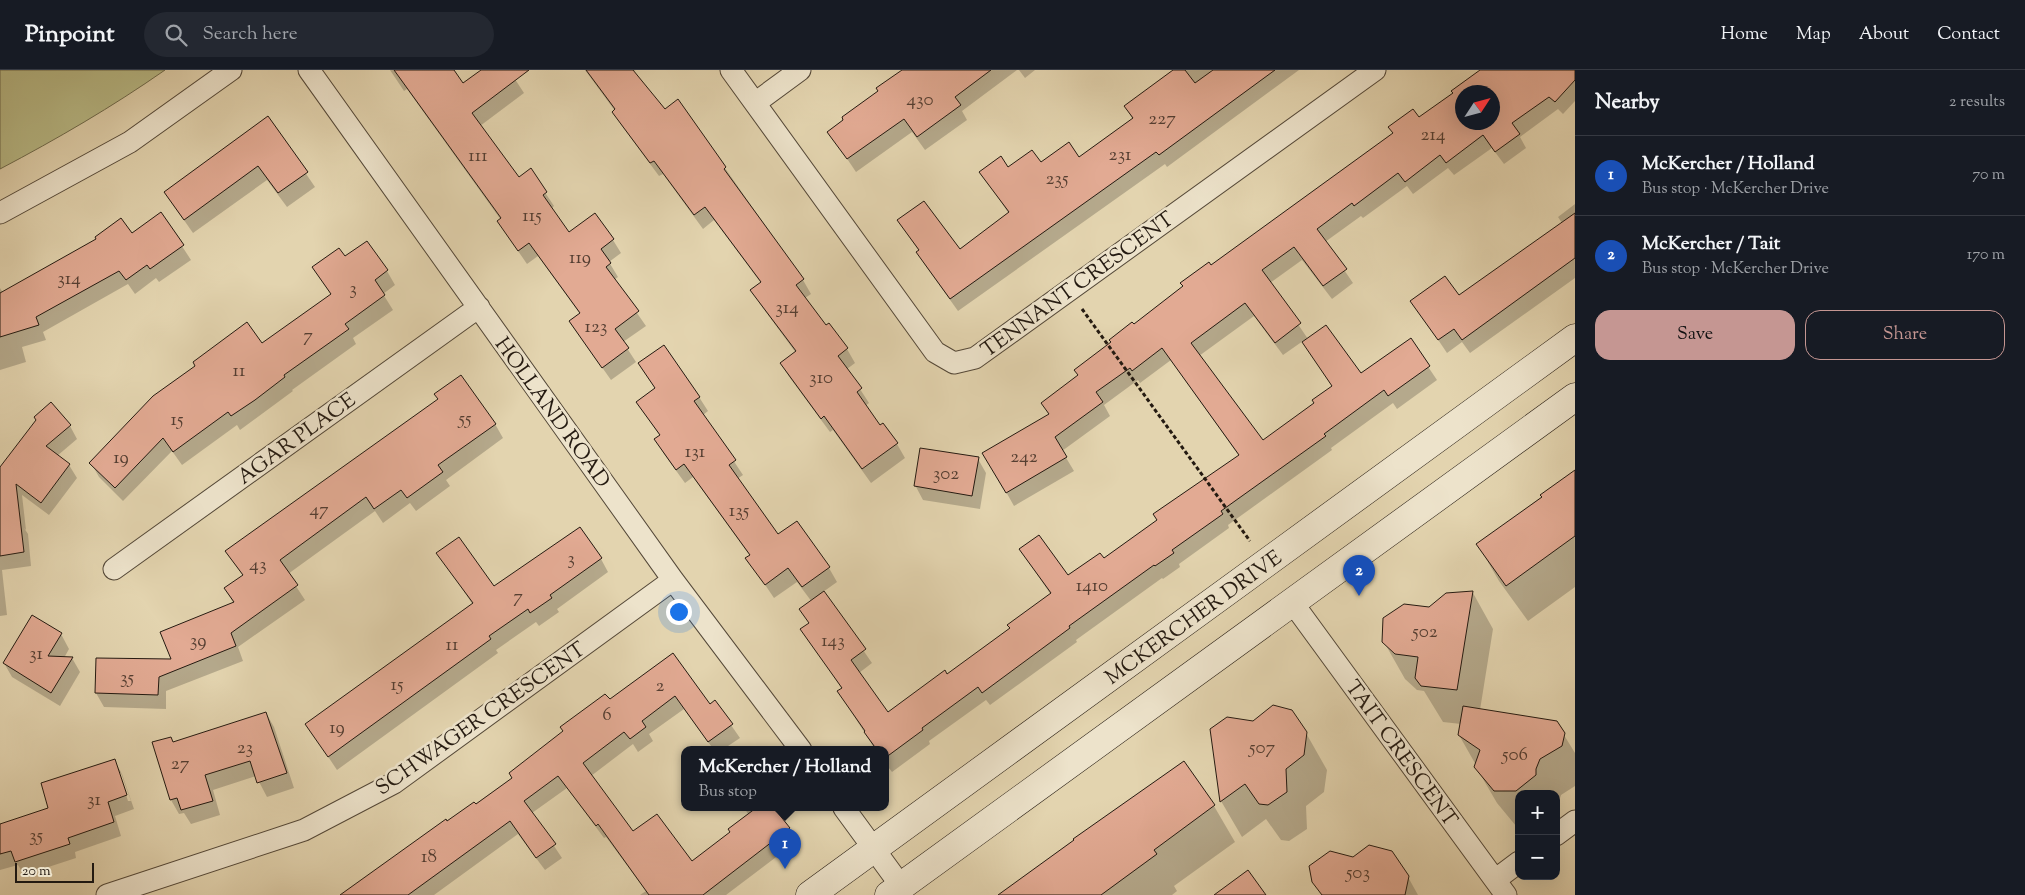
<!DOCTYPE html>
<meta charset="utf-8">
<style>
:root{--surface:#171b24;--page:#242831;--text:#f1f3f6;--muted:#9ea1a6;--line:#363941;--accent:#c59692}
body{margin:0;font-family:"Sorts Mill Goudy",serif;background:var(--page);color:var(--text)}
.controls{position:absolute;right:15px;bottom:15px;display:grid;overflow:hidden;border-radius:10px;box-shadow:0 5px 20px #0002}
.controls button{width:45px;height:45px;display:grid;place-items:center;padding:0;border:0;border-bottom:1px solid var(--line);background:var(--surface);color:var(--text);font:25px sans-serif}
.compass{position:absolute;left:1455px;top:15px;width:45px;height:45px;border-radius:50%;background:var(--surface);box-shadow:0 5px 20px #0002;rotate:54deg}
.scale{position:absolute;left:15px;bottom:12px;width:79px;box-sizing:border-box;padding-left:5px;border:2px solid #241a11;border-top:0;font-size:14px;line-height:18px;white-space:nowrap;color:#241a11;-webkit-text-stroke:4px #ede3cb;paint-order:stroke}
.you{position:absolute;left:678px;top:541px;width:18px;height:18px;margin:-12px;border:4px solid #fff;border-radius:50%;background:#1a73e8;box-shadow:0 0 0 8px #1a73e833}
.badge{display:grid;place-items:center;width:32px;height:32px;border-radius:50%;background:var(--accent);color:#fff;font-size:16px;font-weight:700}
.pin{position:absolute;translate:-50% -41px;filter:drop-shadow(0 1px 2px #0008)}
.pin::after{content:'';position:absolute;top:26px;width:18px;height:15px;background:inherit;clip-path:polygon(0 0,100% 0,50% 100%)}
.popup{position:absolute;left:681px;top:676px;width:208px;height:65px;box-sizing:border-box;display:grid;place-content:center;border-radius:10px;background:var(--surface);filter:drop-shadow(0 1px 4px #0005);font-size:16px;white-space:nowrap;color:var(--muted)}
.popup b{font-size:19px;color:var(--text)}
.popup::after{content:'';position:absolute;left:50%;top:100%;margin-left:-10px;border:10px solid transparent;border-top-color:var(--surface)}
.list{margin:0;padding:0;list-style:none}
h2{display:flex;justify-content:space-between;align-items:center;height:65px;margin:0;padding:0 20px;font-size:21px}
h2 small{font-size:16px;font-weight:400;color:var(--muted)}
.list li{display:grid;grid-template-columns:32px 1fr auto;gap:15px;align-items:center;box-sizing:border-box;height:80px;padding:0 20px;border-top:1px solid var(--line)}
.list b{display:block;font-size:19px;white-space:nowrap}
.list p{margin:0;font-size:16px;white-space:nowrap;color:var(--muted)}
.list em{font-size:16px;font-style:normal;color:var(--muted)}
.actions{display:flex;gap:10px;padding:15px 20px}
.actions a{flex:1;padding:11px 0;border:1px solid var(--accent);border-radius:15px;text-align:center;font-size:18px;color:var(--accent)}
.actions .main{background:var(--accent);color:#111}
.icon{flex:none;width:28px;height:28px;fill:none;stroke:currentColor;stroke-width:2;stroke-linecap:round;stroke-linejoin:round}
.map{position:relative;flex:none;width:1575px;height:825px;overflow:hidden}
header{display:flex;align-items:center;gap:30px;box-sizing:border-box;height:70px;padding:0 25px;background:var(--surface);border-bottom:1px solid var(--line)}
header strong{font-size:24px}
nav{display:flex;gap:28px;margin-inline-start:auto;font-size:18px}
.search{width:350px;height:45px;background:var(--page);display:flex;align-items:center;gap:12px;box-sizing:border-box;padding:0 18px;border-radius:28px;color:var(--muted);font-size:19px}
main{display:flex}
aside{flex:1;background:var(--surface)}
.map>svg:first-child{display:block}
.green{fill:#b9bb87;stroke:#6e6a4c}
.shadow{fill:#0003;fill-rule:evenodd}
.building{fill:#e2aa93;stroke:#241a11;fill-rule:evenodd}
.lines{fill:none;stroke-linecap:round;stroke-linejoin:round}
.street-casing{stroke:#544838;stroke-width:23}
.secondary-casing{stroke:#241a11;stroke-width:29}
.path{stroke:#241a11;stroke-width:3;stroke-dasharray:4 2.5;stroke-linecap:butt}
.street{stroke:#ede3cb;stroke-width:21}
.secondary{stroke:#ede3cb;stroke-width:28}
.labels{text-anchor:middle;stroke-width:5;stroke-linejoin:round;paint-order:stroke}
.number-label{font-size:19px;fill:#543e32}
.street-label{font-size:21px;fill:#241a11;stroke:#ede3cb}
</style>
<header>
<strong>Pinpoint</strong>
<div class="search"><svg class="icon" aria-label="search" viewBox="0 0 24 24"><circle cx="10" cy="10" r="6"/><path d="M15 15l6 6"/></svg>Search here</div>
<nav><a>Home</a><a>Map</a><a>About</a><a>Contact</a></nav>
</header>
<main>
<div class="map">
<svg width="1575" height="825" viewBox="0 0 1575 825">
<rect width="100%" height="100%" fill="#e3d4af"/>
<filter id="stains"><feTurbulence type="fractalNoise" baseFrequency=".004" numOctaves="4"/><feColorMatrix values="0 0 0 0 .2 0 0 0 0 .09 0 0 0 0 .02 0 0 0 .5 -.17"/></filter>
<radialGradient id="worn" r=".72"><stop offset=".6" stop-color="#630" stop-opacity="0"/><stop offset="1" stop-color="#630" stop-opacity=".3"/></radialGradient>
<!-- green -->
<path class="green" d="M0,0H165C112,37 57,69 0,99Z"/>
<!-- shadow -->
<path class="shadow" d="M390,0H452L463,15L483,0H509L524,23L480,56L518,109L530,100L554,136L551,139L569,164L595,145L613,170L621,183L609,192L618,207L614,210L646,256L623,272L636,292L611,310L570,252L580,244L538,186L527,194L507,165L501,150L407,19L404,21Z
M585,0H636L634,1L664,41L725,98L803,210L811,224L805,228L826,257L847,279L855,293L847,299L869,333L865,336L880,357L897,374L905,388L871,413L833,360L830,362L790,308L781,294L796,283L760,234L752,220L761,213L714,150L703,159L663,104L659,106L622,56L614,42L615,41Z
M904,0H1017L962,41L967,50L925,80L912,62L856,102L829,62Z
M1019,0H1035L1025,8Z
M1176,0H1299L1167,97L1165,94L958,241L925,195L918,182L919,181L898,151L959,180L1009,144L981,102L1079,88L1133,50L1125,36Z
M1513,0H1575V31L1563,44L1558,39L1520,67L1526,78L1504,94L1492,78L1454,105L1448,98L1413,124L1407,116L1363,148L1361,146L1325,172L1353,213L1332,229L1302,190L1270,213L1308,269L1361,305L1410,270L1437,310L1397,339L1393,333L1331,378L1332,380L1228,455L1229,458L1179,494L1180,497L1163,509L1162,508L1076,570L1077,572L990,635L986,630L929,671L930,674L892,702L885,693V680H876L873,676L838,621L842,619L802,559L809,553L801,540L812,532L797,512L774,528L747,488L750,486L693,407L685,413L664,384L656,370L660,366L637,332L699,327L708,341L703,345L743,405L737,409L778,466L829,498L837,512L823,522L872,593L859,603L887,644L947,605L1011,559L1051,525L1020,479L1068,507L1103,490L1158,451L1239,386L1171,290L1140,313L1138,310L1104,335L1110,346L1062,381L1074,401L1014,436L984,383L1049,345L1042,333L1079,306L1133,256L1211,197L1454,23ZM1462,22H1492V52H1462ZM1254,246L1283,285L1303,271L1333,317L1315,334L1262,372L1199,286Z
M268,48L315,117L287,137L267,110L193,163L165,123Z
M1575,134V208L1470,283L1462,272L1447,283L1412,231L1459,227L1562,153L1558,147Z
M161,144L191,190L159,212L156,208L135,224L128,214L43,262L46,270L22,277L26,292L0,300V218L3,223L132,165Z
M344,188L387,201L395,215L383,224L393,240L353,268L356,274L292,320L293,321L240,360L237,355L182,395L172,381L123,431L99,407L91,393L331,225L314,197Z
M495,354L503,368L446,410L450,416L416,441L410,433L383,453L375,441L288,504L305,530L238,577L243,591L166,621V639L104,637L96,623L173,591L234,534L225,519L243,506L227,481Z
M70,356L77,369L57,386L69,395L77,408L49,445L22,425L26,460L24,458L28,464L31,496L2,500L7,545L0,546V399Z
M978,389L986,403L980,439L923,430L915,415Z
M1575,401V517L1528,551L1499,511L1478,475Z
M438,483L494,518L601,489L608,502L557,539L559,542L539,556L536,552L496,580L498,583L337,700L307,655L473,535Z
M1473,523L1493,559L1480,640L1556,652L1575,683V716L1561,725L1556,741V724H1519V756H1516L1497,733L1476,697V695L1459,665L1461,654L1443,652L1424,621L1417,620L1405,609L1384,572L1429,538Z
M61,564L69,579L64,588H72L80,602L60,636L12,607L4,593Z
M673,584L710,636L715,632L740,668L722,680H714L684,639L649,664L653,671L638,682L633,674L591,706L632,763L691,793L732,762L749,745L744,738H772L796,772L726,825H640L646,821L606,767L604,768L567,718L532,743L562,788L545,800L518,764L434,825H343L513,708L609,631Z
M266,643L274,657L294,718L267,727L256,706L213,720L220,745L191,754L184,743L179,744L171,730L154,673H173Z
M1212,660L1306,663L1327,700L1324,722L1306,736L1307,759L1289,771L1281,770L1266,749L1242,767L1221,731Z
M114,690L122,704L134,739L115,746L121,766L75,782L76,788L24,805L18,795L0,800V756L50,739ZM119,703H121L131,731H128Z
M1183,693L1214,736L1235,772L1174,816L1177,821L1172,825H999Z
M1408,807L1418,825H1321L1314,812Z"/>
<!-- building -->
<path class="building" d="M394,0H454L463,13L481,0H529L472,43L519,107L531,98L547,122L543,125L569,162L595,143L614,169L601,179L611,193L606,197L639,241L615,259L629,278L602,298L569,251L580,243L529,173L518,181L497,151L501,148Z
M586,0H633L665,39L678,29L726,97L724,99L804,209L796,215L826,255L829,253L848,278L838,286L862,318L857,322L880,355L883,353L898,373L862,399L824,346L821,349L780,293L796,281L750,220L761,212L705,137L694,145L654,91L650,93L612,42L615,39Z
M902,0H991L955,27L961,35L917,67L904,49L847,89L827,62L843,50L842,47L878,21L876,18Z
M1173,0H1185L1195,13L1213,0H1275L1159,85L1156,82L950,229L916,182L919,180L897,150L924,131L960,179L1009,142L979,102L1001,86L1008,97L1032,80L1041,92L1069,72L1079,87L1133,48L1124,36Z
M1480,0H1575V10L1555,32L1549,27L1512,53L1520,64L1495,82L1483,65L1446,93L1440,85L1405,112L1398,103L1354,136L1352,133L1317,159L1347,199L1323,216L1294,177L1262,200L1301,253L1275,273L1245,233L1191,273L1263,370L1314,333L1312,330L1332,316L1302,272L1326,255L1361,303L1411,268L1430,296L1388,326L1384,320L1324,364L1326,366L1221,441L1223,444L1172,480L1174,483L1155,496L1154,495L1069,556L1070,558L982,623L978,617L922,658L923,660L885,688V680H877L864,662L865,661L837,621L842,618L800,559L809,553L799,539L824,521L866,579L851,590L888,642L945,600L947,604L1010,558L1007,555L1051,523L1019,479L1039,465L1068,505L1100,483L1104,488L1157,450L1153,444L1239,385L1162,278L1132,301L1130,298L1096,322L1103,332L1055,367L1067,387L1006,423L982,383L1049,344L1041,333L1078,305L1074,300L1111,272L1109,270L1132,252L1134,254L1183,216L1180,213L1209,192L1211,195L1393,63L1388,57L1413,39L1419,47L1453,23L1451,21ZM1462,22H1492V52H1462Z
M268,46L308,102L278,123L258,96L184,150L164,122Z
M161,142L184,175L150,199L147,195L126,210L119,201L36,247L39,255L0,267V223L96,169L95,167L121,148L132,163Z
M1575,143V188L1462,270L1454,259L1438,270L1410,231L1445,206L1459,225Z
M367,171L388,200L375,210L385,225L345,254L349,259L284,305L285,307L255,330L231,346L228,342L173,382L163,368L115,418L89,393L153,326L195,296L193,292L247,252L262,273L331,224L312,197L339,178L345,186Z
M664,275L700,327L694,331L736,390L729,395L778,464L797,451L830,497L802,517L788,498L765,515L745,488L750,485L684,394L676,400L654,369L660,365L636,332L655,318L638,293Z
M461,305L496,354L438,395L443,402L407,428L401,420L374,439L366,427L280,490L298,515L231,563L236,576L159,607L158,625L95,623L96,588L171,589L160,562L234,532L224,518L243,505L225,481L438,329L434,324Z
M51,332L71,355L46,376L70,394L41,433L16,414L24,482L0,486V397L36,350L34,347Z
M920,378L979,387L972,426L914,416Z
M1575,400V466L1506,516L1476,474L1542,427L1540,425Z
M580,457L602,488L550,525L552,528L530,543L528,539L489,566L491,569L328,687L305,654L473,533L436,483L459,467L494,516Z
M1473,521L1457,620L1421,616L1415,608L1418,587L1395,584L1382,572L1383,548L1404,534L1429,537L1446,523Z
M32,545L62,563L48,586L73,587L51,623L3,593Z
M673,583L710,634L715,630L733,654L708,672L675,626L642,651L646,657L630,669L624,662L583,693L633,761L657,744L692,791L730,762L728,759L756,738H774L790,758L703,825H649L598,754L596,756L558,706L524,731L556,774L536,788L510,751L408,825H340L446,749L447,751L474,732L476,734L512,708L509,703L563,661L560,657L605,624L610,629Z
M1273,635L1292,640L1307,662L1304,685L1286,699L1287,722L1268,735L1259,734L1245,714L1220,732L1210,659L1227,647L1253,651Z
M1463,636L1557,651L1565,663L1562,676L1540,689L1536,699V705L1516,721H1494L1474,697L1480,680L1458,665Z
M266,642L287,703L257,713L250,691L205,705L213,731L181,740L177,728L170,730L152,672L171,667L173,672Z
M115,689L127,725L108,732L114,752L68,768L70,774L15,792L11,781L0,784V754L48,738L41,713Z
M1184,691L1215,735L1154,780L1157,784L1101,825H998L1074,770L1073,769Z
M1369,775L1392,781L1409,806L1405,825H1322L1312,812L1309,796L1330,781L1353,787Z
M1248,800L1266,825H1214Z"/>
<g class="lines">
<!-- street casing -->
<g class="street-casing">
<path id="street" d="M309,0L673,510L801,680
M731,0L935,282L954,293L975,288L1375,0
M755,33L800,0
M0,143L130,72L231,0
M114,499L479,237
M1292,532L1495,810L1519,792
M844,738L901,816
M1556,765L1575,751
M1495,810L1506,825
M107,825L304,760L394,713L673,510"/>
</g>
<!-- secondary casing -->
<g class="secondary-casing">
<path id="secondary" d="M810,825L1575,268
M889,825L1575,327"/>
</g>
<!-- path -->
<path class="path" d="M1082,239L1250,471"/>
<!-- street -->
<use href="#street" class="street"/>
<!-- secondary -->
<use href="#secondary" class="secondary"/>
</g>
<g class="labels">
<!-- number labels -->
<g class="number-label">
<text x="920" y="35">430</text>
<text x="1162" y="54">227</text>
<text x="1433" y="70">214</text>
<text x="1120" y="90">231</text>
<text x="478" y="91">111</text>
<text x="1057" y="114">235</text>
<text x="532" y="151">115</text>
<text x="580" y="193">119</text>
<text x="69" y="214">314</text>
<text x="353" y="224">3</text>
<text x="787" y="243">314</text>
<text x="596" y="262">123</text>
<text x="308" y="271">7</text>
<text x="239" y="306">11</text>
<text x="821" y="313">310</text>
<text x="465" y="354">55</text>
<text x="177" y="355">15</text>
<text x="695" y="387">131</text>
<text x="1024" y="392">242</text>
<text x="121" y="393">19</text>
<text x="946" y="409">302</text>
<text x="319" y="445">47</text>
<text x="739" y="446">135</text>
<text x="571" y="494">3</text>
<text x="258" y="500">43</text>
<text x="1092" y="521">1410</text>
<text x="518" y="532">7</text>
<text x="1425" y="567">502</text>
<text x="198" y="576">39</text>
<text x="833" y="576">143</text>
<text x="452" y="580">11</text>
<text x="36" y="589">31</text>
<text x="127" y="613">35</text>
<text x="397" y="620">15</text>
<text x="660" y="621">2</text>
<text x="607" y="650">6</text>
<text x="337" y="663">19</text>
<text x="245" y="683">23</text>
<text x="1262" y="683">507</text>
<text x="1515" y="690">506</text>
<text x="180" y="699">27</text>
<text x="94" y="735">31</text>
<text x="36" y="771">35</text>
<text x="429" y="792">18</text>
<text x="1358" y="808">503</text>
</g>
<!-- street labels -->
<g class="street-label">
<text transform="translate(1077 214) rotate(-36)" y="7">TENNANT CRESCENT</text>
<text transform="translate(553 342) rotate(54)" y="7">HOLLAND ROAD</text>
<text transform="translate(296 368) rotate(-36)" y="7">AGAR PLACE</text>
<text transform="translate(1193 547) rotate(-36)" y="7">MCKERCHER DRIVE</text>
<text transform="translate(480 648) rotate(-35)" y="7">SCHWAGER CRESCENT</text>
<text transform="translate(1402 683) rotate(54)" y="7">TAIT CRESCENT</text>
</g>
</g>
<rect width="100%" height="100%" filter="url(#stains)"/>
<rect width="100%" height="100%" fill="url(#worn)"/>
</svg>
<div class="controls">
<button>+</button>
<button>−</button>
</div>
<svg class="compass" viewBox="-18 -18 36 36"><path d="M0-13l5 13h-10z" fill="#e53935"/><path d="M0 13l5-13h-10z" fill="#9ea1a6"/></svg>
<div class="scale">20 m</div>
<div class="you"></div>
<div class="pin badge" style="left:785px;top:799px;background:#1a4fb4">1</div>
<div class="popup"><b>McKercher / Holland</b>Bus stop</div>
<div class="pin badge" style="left:1359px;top:526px;background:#1a4fb4">2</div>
</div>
<aside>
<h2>Nearby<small>2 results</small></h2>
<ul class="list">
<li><span class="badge" style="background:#1a4fb4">1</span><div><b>McKercher / Holland</b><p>Bus stop · McKercher Drive</p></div><em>70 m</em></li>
<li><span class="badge" style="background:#1a4fb4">2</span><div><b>McKercher / Tait</b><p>Bus stop · McKercher Drive</p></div><em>170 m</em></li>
</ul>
<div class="actions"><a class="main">Save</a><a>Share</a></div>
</aside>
</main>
